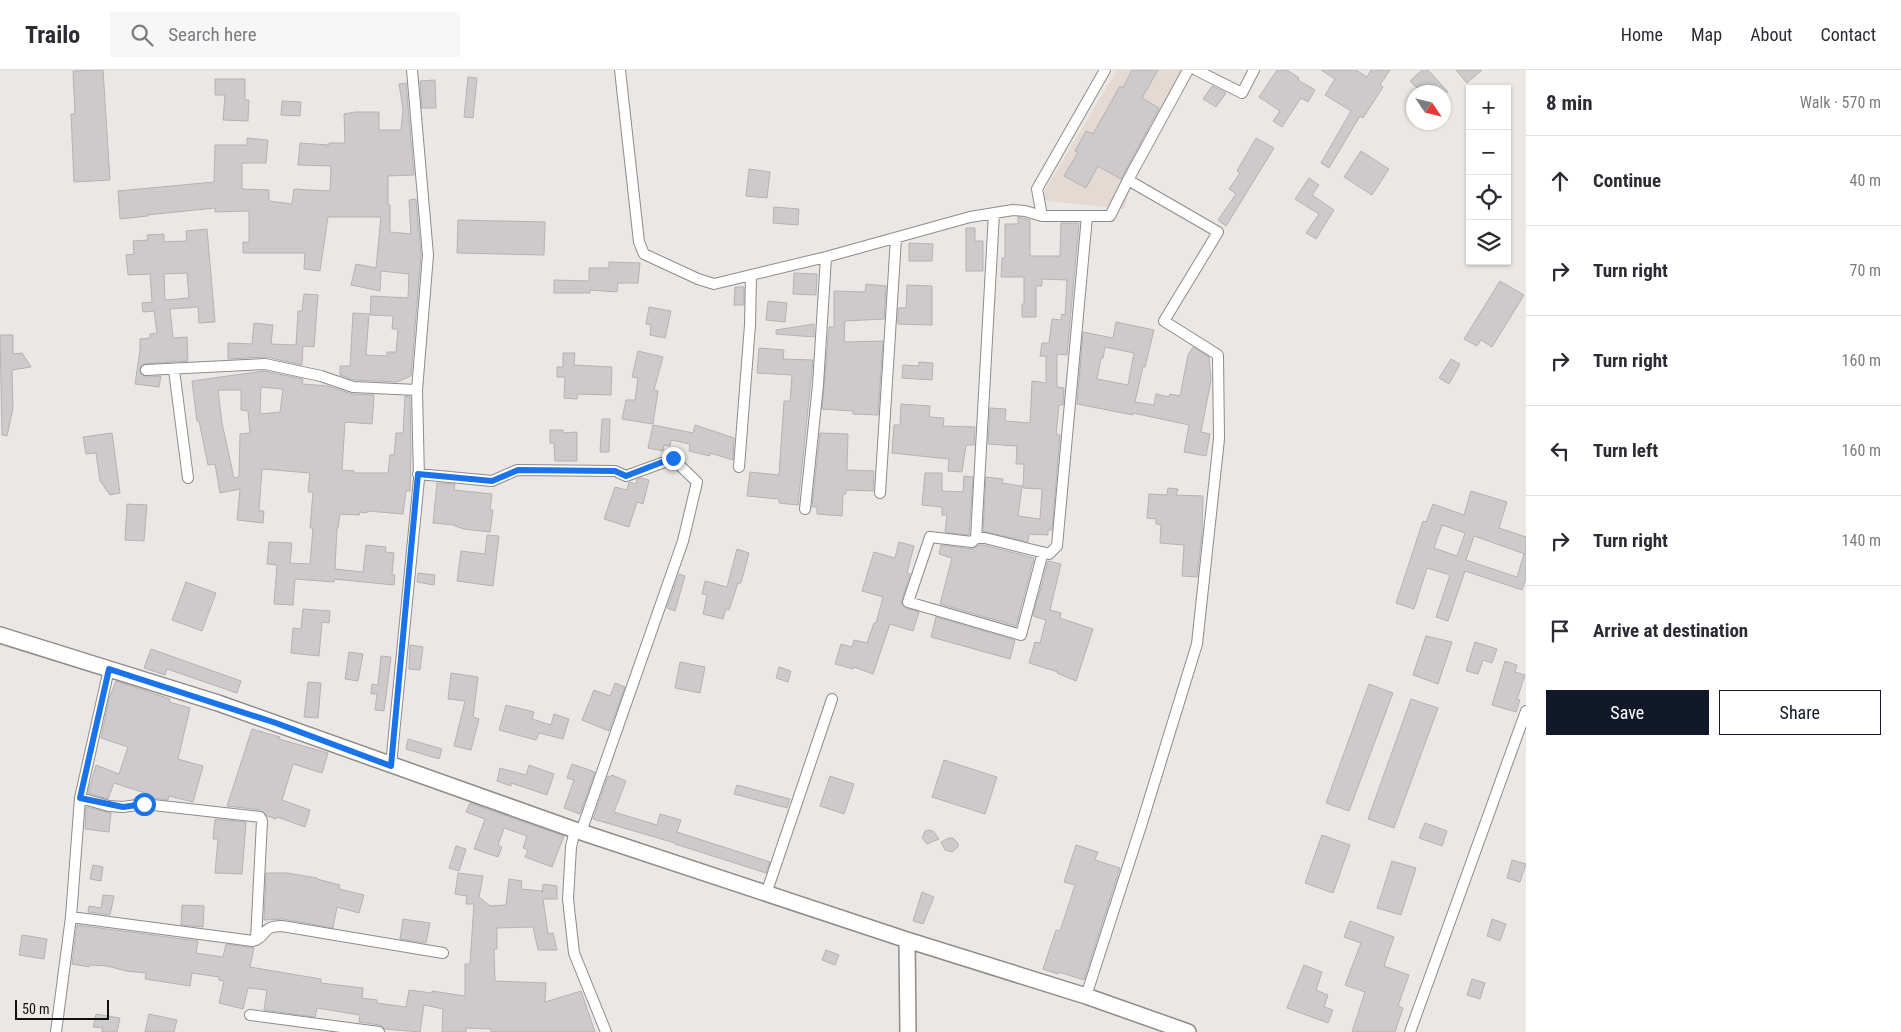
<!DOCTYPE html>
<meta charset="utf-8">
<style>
:root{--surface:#fff;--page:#f7f7f7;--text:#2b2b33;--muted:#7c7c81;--line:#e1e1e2;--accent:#111827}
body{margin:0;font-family:"Roboto Condensed",sans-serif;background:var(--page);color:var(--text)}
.controls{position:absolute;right:15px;top:15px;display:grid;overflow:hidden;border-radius:0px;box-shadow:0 1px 4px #0004}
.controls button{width:45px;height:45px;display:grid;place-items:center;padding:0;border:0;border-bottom:1px solid var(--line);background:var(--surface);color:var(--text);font:25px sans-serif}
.compass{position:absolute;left:1406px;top:15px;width:45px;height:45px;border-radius:50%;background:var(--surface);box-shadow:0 1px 4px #0004;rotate:125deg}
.scale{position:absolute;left:15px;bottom:12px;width:94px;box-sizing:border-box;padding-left:5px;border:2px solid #111010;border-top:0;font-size:14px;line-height:18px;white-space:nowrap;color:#111010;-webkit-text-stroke:4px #eae7e4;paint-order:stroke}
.stop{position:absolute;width:15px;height:15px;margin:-11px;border:4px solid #1a73e8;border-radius:50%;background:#fff}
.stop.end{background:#1a73e8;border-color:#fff;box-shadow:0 1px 5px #0008}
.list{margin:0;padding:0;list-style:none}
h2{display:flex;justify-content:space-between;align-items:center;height:65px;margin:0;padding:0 20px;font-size:21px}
h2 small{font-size:16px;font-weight:400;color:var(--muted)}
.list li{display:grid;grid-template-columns:32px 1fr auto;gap:15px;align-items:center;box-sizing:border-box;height:90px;padding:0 20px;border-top:1px solid var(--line)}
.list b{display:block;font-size:19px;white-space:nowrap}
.list em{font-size:16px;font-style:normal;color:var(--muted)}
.actions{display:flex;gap:10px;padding:15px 20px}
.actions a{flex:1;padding:11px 0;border:1px solid var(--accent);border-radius:0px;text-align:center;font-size:18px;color:var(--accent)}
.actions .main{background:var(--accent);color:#fff}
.icon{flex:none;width:28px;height:28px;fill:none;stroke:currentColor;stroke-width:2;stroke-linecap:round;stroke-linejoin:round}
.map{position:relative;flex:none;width:1526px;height:962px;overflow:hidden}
header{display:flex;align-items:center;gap:30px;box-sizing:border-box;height:70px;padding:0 25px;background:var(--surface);border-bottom:1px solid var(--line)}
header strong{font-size:24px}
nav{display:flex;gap:28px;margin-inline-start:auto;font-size:18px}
.search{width:350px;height:45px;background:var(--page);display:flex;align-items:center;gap:12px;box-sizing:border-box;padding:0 18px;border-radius:0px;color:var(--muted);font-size:19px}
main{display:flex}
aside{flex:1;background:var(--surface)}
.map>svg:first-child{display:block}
.built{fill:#e4d9d3}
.building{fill:#cdcacc;stroke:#b5b2b5;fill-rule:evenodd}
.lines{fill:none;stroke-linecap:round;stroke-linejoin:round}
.street-casing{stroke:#8e8b89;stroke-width:12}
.secondary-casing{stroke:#8e8b89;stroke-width:18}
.street{stroke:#fff;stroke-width:10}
.secondary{stroke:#fff;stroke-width:15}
.route{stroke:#1a73e8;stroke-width:6}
</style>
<header>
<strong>Trailo</strong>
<div class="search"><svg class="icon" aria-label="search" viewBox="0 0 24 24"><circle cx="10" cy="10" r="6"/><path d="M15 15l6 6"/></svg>Search here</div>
<nav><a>Home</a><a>Map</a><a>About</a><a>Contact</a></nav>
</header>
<main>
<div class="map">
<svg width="1526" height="962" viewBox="0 0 1526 962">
<rect width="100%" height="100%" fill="#eae7e4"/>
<!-- built -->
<path class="built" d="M1117,0H1194L1137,94L1124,139L1039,130Z"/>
<!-- building -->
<path class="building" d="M103,0L110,110L74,112L71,44H75L73,1Z
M1132,0H1158L1142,28L1159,38L1121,109L1098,96L1086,118L1064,106L1078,82L1075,81L1086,61L1093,64L1120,16L1123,18Z
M1277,0H1287L1299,8L1298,10L1315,20L1308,32L1301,28L1282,57L1273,51L1280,41L1259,27Z
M1321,0H1356L1367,7L1371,0H1390L1380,15L1383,17L1363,48L1360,46L1329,98L1321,93L1351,41L1325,25L1335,9Z
M1422,0H1428L1448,22H1421L1410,11Z
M1456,0H1482L1467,13Z
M468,7L477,8L473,48L464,47Z
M215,9H245V30H249L248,51L223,50L225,25H215Z
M435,10L436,38H422L420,11Z
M406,13L414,105L388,106V135H390V162L411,164L409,130L416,129L421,185L411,306L397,312L354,310L340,305V296H350L353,243L369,244L366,285L387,286V282H396L398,259H392L393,246L370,245L371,226L408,228L409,204L381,201L380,221L351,215L356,194L376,198L381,147H328L320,201L304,199L305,183H243V172H249V141L215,142V138L147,145L148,146L120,149L118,121L214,112L215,75H247V68L268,70L266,93H242V119L269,120V131L292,134L294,119L330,121L331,96L298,95L300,73L329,75V73H345L344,44L355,42H379V60H401L403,39L399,14Z
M1212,16L1226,23L1216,37L1203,29Z
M282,31L301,32L300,46L281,45Z
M1256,68L1274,78L1226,156L1218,150L1236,124L1229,119L1240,103L1237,101Z
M1361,81L1389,99L1372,125L1344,107Z
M749,99L770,102L767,128L746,126Z
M1309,108L1319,115L1312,125L1334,140L1316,169L1306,163L1319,144L1295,129Z
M774,137L799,139L798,155L773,153Z
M1018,147L1030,150V186H1060L1061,153H1079L1067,285L1057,284V317L1064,318L1063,335H1059L1056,364L1060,365L1052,460H1048V465L1029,464L1028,472L983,461L986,407L1003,409L1002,413L1022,416L1018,446L1040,449L1042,419L1023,418L1024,394H1016L1017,376L988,374L990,338L1006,339L1005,351L1030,353L1032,311L1046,313V286H1040L1042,273H1049L1052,249L1061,250L1062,244L1065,245L1067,210L1042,209V216H1036V247H1022V234H1024V207H1001L1002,188H1005V154H1018Z
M458,150L545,152L544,185L457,183Z
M966,158H975V171H983V201H966Z
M207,159L215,252L199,253L198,237L170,239L173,268L187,267L188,291L143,294L140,297L141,304L146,307L161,306L159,317L135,314L140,280V269L150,268V264L157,263L154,241L143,242L142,233L152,232L150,204L128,205L126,185L134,184L133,171L148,170L147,165L164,164V172L187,171L186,161ZM187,203L189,228L165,230L164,204Z
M909,173L933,174L932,191H909Z
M609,192L640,193L638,213H618L617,222L590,220V223H554V210L589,211V198H609Z
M794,203L817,204L816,225L793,224Z
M1500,211L1524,225L1492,277L1481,270L1477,276L1464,269Z
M866,214L886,216L884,249L845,251L844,272L883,271L878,345L853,344V341L822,339L829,257H834V221L865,222Z
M907,215L932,216V255L898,254V238H906Z
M735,217H744V235H734Z
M304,224L318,225L314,277L303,276L302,295L266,287L228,289V273L252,274L254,253L273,255L271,274L296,275L298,241H302Z
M768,231L787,233L785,252L766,250Z
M649,237L671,241L665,268L650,265L651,255L646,254Z
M1116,252L1154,260L1145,297H1143L1135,332L1154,335L1156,324L1169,327L1170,324L1180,326L1188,285L1193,277L1209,287L1211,310L1201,362L1210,364L1206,386L1184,382L1189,355L1133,343V345L1077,334L1083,262L1113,268ZM1105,277L1134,283L1128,315L1097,309L1101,288H1103Z
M814,254V267L776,264V260Z
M0,265H13V284L22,283L31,297L12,300L13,338L7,366L2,365Z
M759,278L784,280L783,289L813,290L798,435L779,433V429L747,426L750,402L779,405L784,331H790L792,305L757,303Z
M638,281L663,287L654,320L658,321L653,354L622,349L626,330H635L638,308L632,307Z
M563,283H575L574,295L612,297L611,325L578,324L577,329L564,328L565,307H557V297H563Z
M1451,289L1460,294L1449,314L1439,308Z
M919,292L933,293L932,310L902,308L903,295L919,296Z
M264,301L303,309L302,314L328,316L352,324L374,325L372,354L345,352L342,400L354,401V403H388L390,385H394L396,363H403L405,326L410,327L411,379L410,421H406L403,444L367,441V443L360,442L359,445L340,444L338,458H337L335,499L363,502L366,475L386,477L385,482L394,483L392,505H395L394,515L334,509V512L295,509L293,535L274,534L277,495L267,494L269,472L292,473L290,493L310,494L313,458H310L313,422H308L310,403L262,399L259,441H264L263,453L237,450L240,419L220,423L215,394L208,395L199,351H197L192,311ZM261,317L283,319L280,342L260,344ZM218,320H241V340L248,341L250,363L240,364L239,407L234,408L222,353Z
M901,334L930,336L929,347L944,348L943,356L975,357L974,375H966L962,402L948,401L949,389L892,383L894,355H900Z
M602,349H610L609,382H600Z
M653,355L693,363L695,355L734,368L733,390L710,383V386L689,381L690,374L671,370L670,376L664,375L663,381L648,378Z
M550,360H563V363L577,362V391H555L554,373H550Z
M112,363L120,423L110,425L100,411L96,383L86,384L83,367Z
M820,363L848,364L847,400L874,401L873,421L846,420V424H843L842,446L817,444V437H812Z
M925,403H942V421L963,422L964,406L973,407L969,465L945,462L947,445H942V437L922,435Z
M641,408L649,410L643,434L637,432L629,457L604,449L615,417L627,420L629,412L636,414L637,409Z
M437,413L455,414L454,420L492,424L490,440H493L490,462L464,459L455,456V455L433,453Z
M1168,418L1178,419L1176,425L1203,426L1202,464L1197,507L1182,506L1184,475L1160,473L1161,455L1156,454V449L1147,448L1149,424L1167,425Z
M1471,421L1507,432L1499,458L1526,467V509L1522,520L1465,501L1448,551L1436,547L1450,505L1427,498L1414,539L1396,533L1423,451L1426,452L1433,434L1464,445ZM1442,455L1465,463L1457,486L1434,478ZM1474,466L1525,484H1524L1517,507L1466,490Z
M127,434L147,435L144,471L125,470Z
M487,465L499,466L493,516L457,511L461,481L485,484Z
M899,472L914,476L907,503L910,504L901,533L906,538L919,542L913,561L890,554L873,604L854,597L853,599L835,594L841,574L852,577L854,570L867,573L874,553H876L883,527L862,521L874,482L895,488Z
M941,475L972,479L979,475H984L1034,488L1016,556L940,534L952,488L939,484Z
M737,479L749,483L741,513H738L729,540L726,539L723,549L703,544L707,525L702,524L705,511L727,517Z
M1048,491L1061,494L1050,540L1061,543L1060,548L1093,559L1076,611L1057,603L1058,602L1029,593L1035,572L1040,573L1046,550L1033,546Z
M418,503L435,505L434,515L417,512Z
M679,504L685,506L675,541L667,538Z
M186,512L216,523L202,561L172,550Z
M303,539L330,541L329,553L322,552L319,586L291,583L293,558L301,559Z
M936,547L1015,570L1010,589L931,567Z
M1426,566L1452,572L1438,614L1413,605Z
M1475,572L1497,579L1492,593L1483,590L1478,604L1466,601Z
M410,575L423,577L420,600L409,599Z
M151,579L241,611L237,623L167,599L165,605L144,598Z
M349,582L363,584L358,611L345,609Z
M381,586L391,587L384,641L375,640L377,624H371L372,614L378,615Z
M1505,591L1517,595L1515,602L1525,605L1517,629L1520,630L1516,642L1492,635Z
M680,592L705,597L700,623L675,618Z
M779,597L791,601L788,612L776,608Z
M451,603L478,607L473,647L479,649L471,680L454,676L465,631L448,629Z
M116,611L170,629L169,632L190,638L178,689L203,696L193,732L169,726L168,730L147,727L148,724L114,713L108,729L88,723L96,695L119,704L128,677L101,668L109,629Z
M308,612L321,613L318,648L304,647Z
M615,613L625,617L609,661L582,650L594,620L610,626Z
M1369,614L1393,623L1349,741L1326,733Z
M1411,629L1438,638L1394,758L1368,749Z
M506,635L534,642L532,649L551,655L554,644L569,649L563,669L539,663L536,670L499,660Z
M252,659L280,667L279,669L328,683L322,703L293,694L282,730L310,740L305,757L277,747L276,749L267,746L261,740L227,736Z
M408,669L442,679L439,689L406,679Z
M944,690L997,707L985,744L932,727Z
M572,694L595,702L580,744L564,738L574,710L567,708Z
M529,695L554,704L547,725L511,713V716L497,711L500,698L526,705Z
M612,705L626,711L614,742L657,755L660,744L681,750L677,762L770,792L766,803L675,774V773L593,749L608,706L611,707Z
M830,706L854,714L844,744L820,736Z
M737,715L790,729L787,738L734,724Z
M470,733L564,766L552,797L525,787L528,780L523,778L527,766L504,758L498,775L502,777L498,787L474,779L485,749L466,742Z
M86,737L111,743L109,762L85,759Z
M215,749L246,752L242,804L215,803L218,769H213Z
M1425,753L1447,761L1442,776L1419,768Z
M929,760L933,761L939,769L927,774L922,768L925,761Z
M1322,765L1350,775L1333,823L1305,813Z
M949,768H953L958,773V777L952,782L945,780L941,772Z
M1076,775L1098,782L1095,790L1120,798L1084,910L1059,902L1058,904L1043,899L1056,860L1060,861L1075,815L1064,812Z
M456,776L466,779L459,801L449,798Z
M1512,790L1526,794L1520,812L1507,808Z
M1392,791L1416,798L1401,845L1377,838Z
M93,795L103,797L101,811L90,809Z
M266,803H287L317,808V809L340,815L339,819L364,825L359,843L337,837L333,858L283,849L264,850Z
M458,803L483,806L479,827L490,836L506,835L509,809L522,811L521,819L542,821V823L543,814L557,816V829H543L548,864L553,863L557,880H538L533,857L497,858V879H494L495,911L546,913L545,932L581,921L595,962H491V959L466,958V962H442L443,939L424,935L420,962L385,959L380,955L359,952L360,945L317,938L315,947L264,940L267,920L248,918L243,939L219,933L224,911L219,910V907L192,903L190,916L145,909L146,903L126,901L107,896L90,895L89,897L72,894L77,855L198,871L196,883L223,887L226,874L254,878L250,897L321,909V913L363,918L362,928L377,930V933L406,937L409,920L432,923V921L465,926V894H470L474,834H466L467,826L455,824Z
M922,822L934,827L923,854L913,851Z
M103,825L114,826L110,845L88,842L89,836L101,838Z
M182,835L204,836L203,857L181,855Z
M403,849L430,853L426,873L400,869Z
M1492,849L1506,854L1500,871L1487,866Z
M1350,851L1394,867L1384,896L1409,905L1398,936L1403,938L1395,962H1352L1365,922L1345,915L1361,873L1344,867Z
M22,865L47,869L44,889L19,885Z
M826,880L839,885L835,895L822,890Z
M1304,895L1322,902L1316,920L1328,925L1324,937L1333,940L1328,953L1287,938Z
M1472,909L1485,913L1480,929L1467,925Z
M96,944L120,948L117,962H102L103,958L93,957Z
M149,944L177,950L174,962H145Z"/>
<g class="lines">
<!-- street casing -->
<g class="street-casing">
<path id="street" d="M620,0L639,172L644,184L698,209L714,214L826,187L970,147L1013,140L1025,141L1042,146H1110L1128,110L1188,0
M1196,0L1242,23L1254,0
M1042,146L1037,119L1105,0
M146,300L265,294L321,306L353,317L417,320
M174,300L188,408
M739,397L750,255L751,205
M418,404L492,411L517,400L615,401L626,406L673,389L697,412L683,471L581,762
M880,423L896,168
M805,439L818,315L826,187
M976,468L994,143
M1043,482L1021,565L908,532L930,467L972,472L976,468H985L1049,484L1057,476L1087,146
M391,695L419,409L417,320L428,185L412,0
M80,728L109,736L123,737L144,734L260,747L262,751L256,870
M575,760L571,777L568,829L574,883L606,962
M766,824L832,629
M71,847L253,871C268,867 260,856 282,856L443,883
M1086,926L1141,756L1197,574L1219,369L1218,285L1164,251L1218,162L1128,110
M250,945L379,962
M56,962L71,847L80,728L109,599
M1410,962L1526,641"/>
</g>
<!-- secondary casing -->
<g class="secondary-casing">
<path id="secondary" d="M0,565L218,633L575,760L907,870L1086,926L1188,962
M907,870L908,962"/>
</g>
<!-- street -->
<use href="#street" class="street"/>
<!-- secondary -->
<use href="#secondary" class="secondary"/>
</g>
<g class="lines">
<!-- route -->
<path class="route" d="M144,734L123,737L80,728L109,599L276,653L391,696L418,404L492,411L518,400L615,401L626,406L673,388"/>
</g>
</svg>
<div class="controls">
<button>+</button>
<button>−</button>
<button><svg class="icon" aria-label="locate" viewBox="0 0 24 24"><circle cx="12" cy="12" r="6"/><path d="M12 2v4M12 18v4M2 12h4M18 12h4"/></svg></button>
<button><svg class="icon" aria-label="layers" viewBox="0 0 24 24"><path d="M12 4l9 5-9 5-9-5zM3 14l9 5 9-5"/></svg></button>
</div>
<svg class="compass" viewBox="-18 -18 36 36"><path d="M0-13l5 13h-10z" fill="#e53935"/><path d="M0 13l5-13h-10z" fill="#7c7c81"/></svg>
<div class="scale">50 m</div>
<div class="stop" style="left:144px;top:734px"></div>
<div class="stop end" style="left:673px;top:388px"></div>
</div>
<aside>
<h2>8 min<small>Walk · 570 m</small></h2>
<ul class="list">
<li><svg class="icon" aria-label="ahead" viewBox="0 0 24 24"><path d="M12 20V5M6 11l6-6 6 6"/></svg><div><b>Continue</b></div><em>40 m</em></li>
<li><svg class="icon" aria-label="right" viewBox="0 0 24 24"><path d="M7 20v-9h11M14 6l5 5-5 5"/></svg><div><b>Turn right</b></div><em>70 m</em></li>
<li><svg class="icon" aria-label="right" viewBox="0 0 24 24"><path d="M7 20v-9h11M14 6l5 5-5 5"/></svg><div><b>Turn right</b></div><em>160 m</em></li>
<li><svg class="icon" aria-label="left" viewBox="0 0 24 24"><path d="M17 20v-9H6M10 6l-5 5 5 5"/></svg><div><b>Turn left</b></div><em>160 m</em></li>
<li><svg class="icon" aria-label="right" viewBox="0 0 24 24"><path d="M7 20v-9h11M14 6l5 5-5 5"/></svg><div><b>Turn right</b></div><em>140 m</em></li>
<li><svg class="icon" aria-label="arrive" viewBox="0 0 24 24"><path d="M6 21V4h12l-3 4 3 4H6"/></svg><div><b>Arrive at destination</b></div></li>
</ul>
<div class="actions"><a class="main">Save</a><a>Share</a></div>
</aside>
</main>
